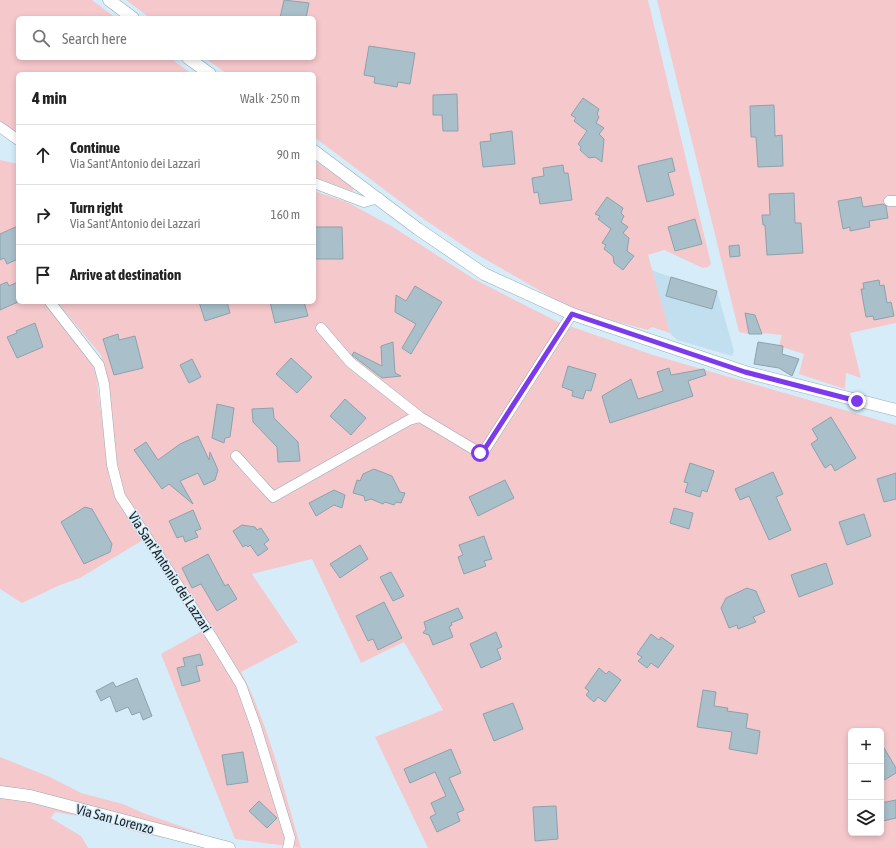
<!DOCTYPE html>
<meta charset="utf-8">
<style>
:root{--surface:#fff;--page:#f6f6f6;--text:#222;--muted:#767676;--line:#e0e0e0}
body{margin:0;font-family:"Asap Condensed",sans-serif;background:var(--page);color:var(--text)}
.controls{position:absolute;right:12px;bottom:12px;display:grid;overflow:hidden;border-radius:6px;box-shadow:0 2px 6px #0003}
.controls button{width:36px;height:36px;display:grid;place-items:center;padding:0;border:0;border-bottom:1px solid var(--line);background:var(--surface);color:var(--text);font:20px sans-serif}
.stop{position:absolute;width:12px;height:12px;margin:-9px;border:3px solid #7c3aed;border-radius:50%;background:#fff}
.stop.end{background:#7c3aed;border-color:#fff;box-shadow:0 1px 4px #0008}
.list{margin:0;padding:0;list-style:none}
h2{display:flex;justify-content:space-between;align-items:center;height:52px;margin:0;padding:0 16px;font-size:17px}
h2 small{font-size:13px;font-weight:400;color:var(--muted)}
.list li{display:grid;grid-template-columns:26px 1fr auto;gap:12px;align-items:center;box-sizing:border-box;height:60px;padding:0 16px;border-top:1px solid var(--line)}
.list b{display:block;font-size:15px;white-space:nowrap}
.list p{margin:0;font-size:13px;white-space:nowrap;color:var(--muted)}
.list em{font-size:13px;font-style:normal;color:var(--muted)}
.icon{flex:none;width:22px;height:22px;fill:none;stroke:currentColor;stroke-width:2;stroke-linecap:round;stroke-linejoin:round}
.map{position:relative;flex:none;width:896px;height:848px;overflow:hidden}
.search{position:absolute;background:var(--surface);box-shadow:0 2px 6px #0003;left:16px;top:16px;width:300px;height:44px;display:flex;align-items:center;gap:10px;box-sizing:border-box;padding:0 14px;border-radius:6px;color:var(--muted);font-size:15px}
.panel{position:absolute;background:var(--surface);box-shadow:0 2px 6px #0003;left:16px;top:72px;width:300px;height:232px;border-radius:6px}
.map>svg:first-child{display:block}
.built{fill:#c1dfee}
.green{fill:#f5c8cc;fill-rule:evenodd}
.building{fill:#a9bfca;stroke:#8ca2ac}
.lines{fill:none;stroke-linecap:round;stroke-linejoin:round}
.minor-casing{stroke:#95aab5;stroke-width:11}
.tertiary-casing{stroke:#95aab5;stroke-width:13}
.minor{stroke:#fff;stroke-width:10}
.tertiary{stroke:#fff;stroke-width:12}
.route{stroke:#7c3aed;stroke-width:5}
.labels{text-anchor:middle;stroke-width:3;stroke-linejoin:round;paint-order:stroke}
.street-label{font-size:14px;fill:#1a2227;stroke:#d6edf9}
</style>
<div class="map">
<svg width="896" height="848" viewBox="0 0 896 848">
<rect width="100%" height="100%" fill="#d6edf9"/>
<!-- built -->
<path class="built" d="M651,270L671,277L666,296L711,309L717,291L734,351L732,356L677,340L670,333Z"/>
<!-- green -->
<path class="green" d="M0,0H92L116,18H18V58H170L192,74H18V133L0,121Z
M126,0H648L711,264L708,267L703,268L664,250L648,255L670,333L652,327L648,330L588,314L556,300L473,252L425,220L314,137V74H227L205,58H314V18H150Z
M657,0H896V323L850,333L861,378L846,373L845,389L799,374L804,354L779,346L782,335L762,333L755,315L745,313L749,334L739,332Z
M0,160L18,164V302H44L90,358L96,374L110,482L119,478L106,373L101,355L57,302H314V191L347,202L393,227L474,279L558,322L653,355L896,425V848H428L375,737L443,710L404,642L361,663L312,559L252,574L298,642L241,672C269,724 284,791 301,848L235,839L161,654L202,631L143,540L80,578L60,585L22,603L0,589ZM851,731H881V833H851Z
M314,160L353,187L354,190L352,191L314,177Z
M0,757L50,777L81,793L123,804L143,813L203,834L178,840L144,834L90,818L55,812L51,818L81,836L88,848H0Z"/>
<!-- building -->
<path class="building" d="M284,0L309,3L306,18H280Z
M369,46L415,53L410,84L398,82L397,87L374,83L375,77L364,75Z
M457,94L458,131H443L442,115H433V95Z
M583,98L599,109L597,114L599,117L596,123L604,128L599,134L604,139L602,162L595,157L589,158L580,150L581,147L578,144L587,131L574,121L576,118L571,115Z
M774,105L775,136L782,135L783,166L758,167L756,137H751L750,106Z
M512,131L515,164L483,167L480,142L491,141L490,134Z
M672,158L675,171L668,173L674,195L647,202L638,166Z
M563,165L564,173H568L572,200L540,204L538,192L534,193L532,178L544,176L543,168Z
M794,193L795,223H801L803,253L767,255L765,225H763L762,215H770L769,194Z
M607,197L623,208L621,213L624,216L621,222L628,227L623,233L629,238L627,251L634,256L623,270L614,263L613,256L604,249L606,245L602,243L611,229L598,219L600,216L595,214Z
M861,197L863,207L883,204L886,206L888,218L869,221L870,227L850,231V227L843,229L838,201Z
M695,219L702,244L675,251L668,227Z
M18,226V259L7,264L4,258L0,260V234Z
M315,227H342L343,259H315Z
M739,245L740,256L730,257L729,246Z
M671,277L717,291L712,309L666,296Z
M879,280L880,286L884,285L887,303L891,302L894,316L874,320L873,316L866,317L861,289H864L863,283Z
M7,282L9,286L18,282V302L0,310V285Z
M415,286L442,302L411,354L402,348L416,324L395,312L396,295L406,301Z
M199,302H227L230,313L205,321Z
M270,302H304L308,316L275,323Z
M745,313L755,315L762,334H749Z
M35,323L43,347L17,358L7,337L17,333L16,331Z
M118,334L119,340L135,336L143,368L114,375L103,339Z
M393,342L395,373L401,376L382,378L352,355L354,352L382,366L381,346Z
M758,342L783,346L782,354L799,359L792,376L779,368L754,364Z
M291,358L312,377L297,393L276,374Z
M192,359L201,377L189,383L180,365Z
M568,366L596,374L591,391L586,390L583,399L572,396L573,391L562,387Z
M669,368L671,375L704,369L706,375L688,381L693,396L610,423L602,396L631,379L638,399L663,391L657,372Z
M345,399L366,418L351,435L330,416Z
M217,404L234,408L230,437L225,438L224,443L212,438Z
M273,408L274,418L298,442L300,461L278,462L277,447L253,422L252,409Z
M831,417L856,458L835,471L831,464L825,468L811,444L818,439L812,429Z
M198,436L209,460L210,452L218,470L215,480L204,485L198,473L180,481L193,504L169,484L162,489L134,450L146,442L158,460L180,444Z
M690,463L714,471L707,492L702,490L700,497L685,492L688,483L684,482Z
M374,469L392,476L400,492L405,493L401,503L396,502L394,505L385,502L383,504L371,499L365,501L364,496L353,493L357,480L360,481L363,474Z
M773,472L783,494L776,497L791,530L769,540L749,496L740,500L735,489Z
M896,473V499L884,502L877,479Z
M505,480L514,498L478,516L469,497Z
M334,490L345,495L342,508L334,505L316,516L309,503Z
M85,507L92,509L112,544L110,552L84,564L61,522Z
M674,508L693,513L689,529L670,523Z
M193,510L201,529L195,531L198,537L185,542L183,536L177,538L169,521Z
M864,514L871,536L847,545L839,522Z
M242,525L255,527L257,530L261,528L269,540L264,544L268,549L258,556L250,545L248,547L246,545L243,547L233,531Z
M484,536L492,559L484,561L486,566L464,574L458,557L463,555L459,545Z
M360,545L368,559L340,578L330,564Z
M208,554L225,586L228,584L237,599L217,611L201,584L192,588L182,568Z
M826,563L833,584L799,597L791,575Z
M391,572L404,596L393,601L380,577Z
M747,588L756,591L765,612L753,617L756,622L738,629L737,625L729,628L721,608L726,598Z
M384,602L402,638L378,650L373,639L368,641L356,616Z
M458,608L463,618L451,623L452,625L449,627L453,637L433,645L429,635L423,633L426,629L424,622Z
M496,632L502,647L497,649L501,659L481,668L470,644Z
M651,634L659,640L661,637L674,646L658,668L651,663L647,668L638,661L642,657L637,654Z
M200,654L203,665L196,666L200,681L182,686L177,668L185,666L183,658Z
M599,668L606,674L609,671L621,680L605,702L598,697L594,702L586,695L589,691L585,688Z
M137,678L152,716L143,720L140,712L132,715L128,707L116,712L110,696L101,701L96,691L113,682L116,687Z
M703,690L716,692L714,706L728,708L727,711L748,714L746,728L760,731L757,754L729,749L732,732L697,727Z
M513,703L523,729L494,741L483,714Z
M881,743L896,768V773L881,782Z
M451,749L461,773L449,778L464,810L457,813L460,821L437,832L430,817L436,814L431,803L446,796L435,772L410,783L404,769Z
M243,752L248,782L227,785L222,755Z
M896,800V818L883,821L881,803Z
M259,801L277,818L267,828L249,811Z
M556,806L558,839L535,841L533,807Z"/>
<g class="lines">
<!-- minor casing -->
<g class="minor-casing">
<path id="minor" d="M0,127L18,140
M314,183L364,202L379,198
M889,201H896
M50,302L99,365L104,384L112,465L120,496L213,639L241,685L256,727L290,838L288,848
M321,328L350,362L420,417
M236,456L273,497L409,420L420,417L480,453L484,451L572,314"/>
</g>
<!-- tertiary casing -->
<g class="tertiary-casing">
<path id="tertiary" d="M109,0L133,18
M188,58L210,74
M314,151L418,229L484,274L572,314L745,372L896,410
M0,792L30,796L229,848"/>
</g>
<!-- minor -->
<use href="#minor" class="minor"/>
<!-- tertiary -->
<use href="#tertiary" class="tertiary"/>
</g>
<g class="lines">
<!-- route -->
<path class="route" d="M480,453L484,450L572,314L745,372L857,401"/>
</g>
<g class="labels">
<!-- street labels -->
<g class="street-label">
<text transform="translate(170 572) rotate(57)" y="5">Via Sant'Antonio dei Lazzari</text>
<text transform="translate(115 819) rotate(15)" y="5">Via San Lorenzo</text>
</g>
</g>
</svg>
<div class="controls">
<button>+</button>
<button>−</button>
<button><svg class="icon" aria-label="layers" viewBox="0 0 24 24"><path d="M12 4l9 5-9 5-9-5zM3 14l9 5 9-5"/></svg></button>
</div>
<div class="stop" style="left:480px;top:453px"></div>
<div class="stop end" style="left:857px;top:401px"></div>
<div class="search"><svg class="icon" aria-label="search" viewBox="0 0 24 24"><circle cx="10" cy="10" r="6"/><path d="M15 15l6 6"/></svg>Search here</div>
<section class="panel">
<h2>4 min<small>Walk · 250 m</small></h2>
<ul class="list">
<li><svg class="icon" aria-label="ahead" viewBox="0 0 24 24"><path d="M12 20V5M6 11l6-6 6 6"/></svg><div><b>Continue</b><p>Via Sant'Antonio dei Lazzari</p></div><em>90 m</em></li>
<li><svg class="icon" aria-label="right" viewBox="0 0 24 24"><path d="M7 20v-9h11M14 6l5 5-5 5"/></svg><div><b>Turn right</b><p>Via Sant'Antonio dei Lazzari</p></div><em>160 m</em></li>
<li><svg class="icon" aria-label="arrive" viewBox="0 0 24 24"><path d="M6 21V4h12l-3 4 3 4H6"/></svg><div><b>Arrive at destination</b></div></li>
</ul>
</section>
</div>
